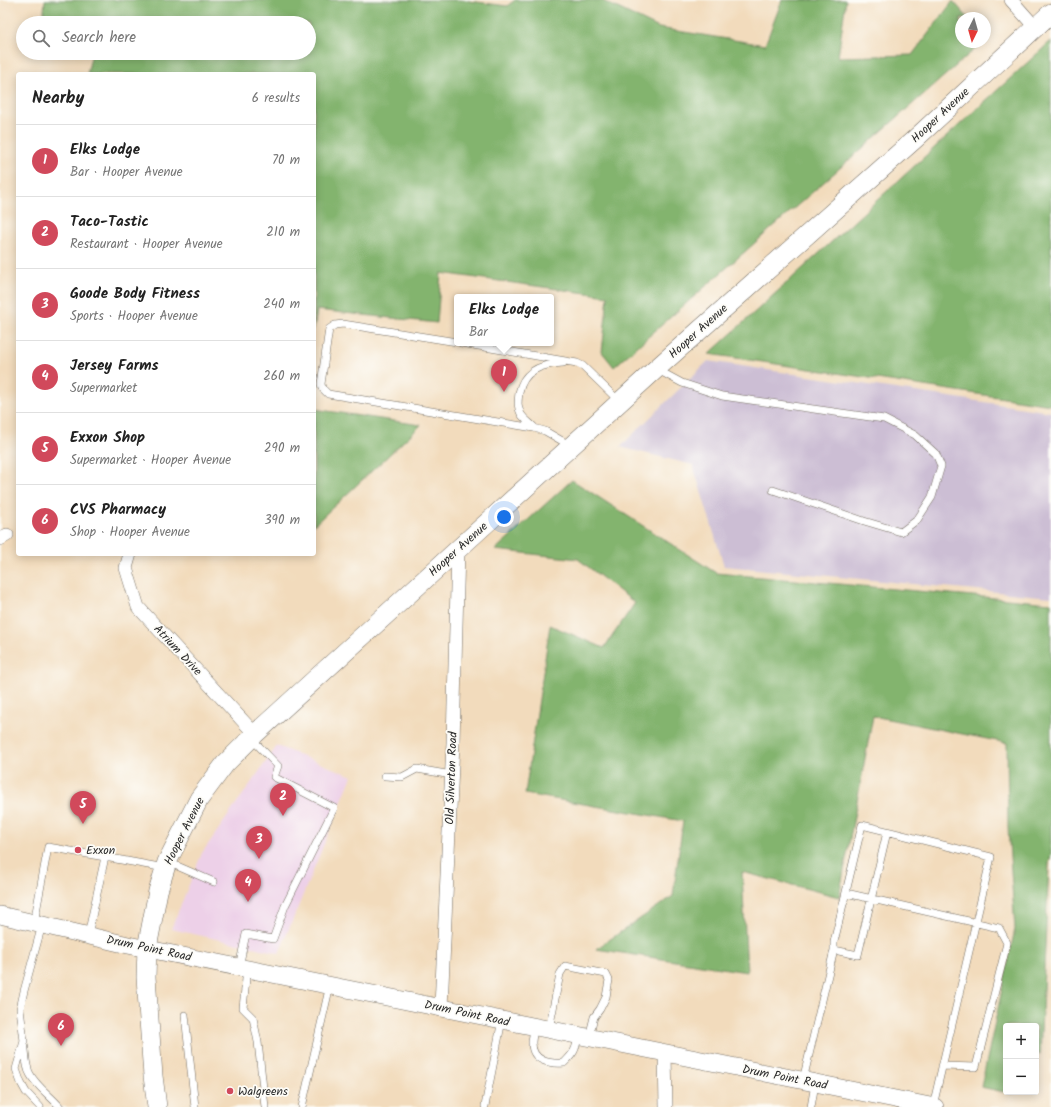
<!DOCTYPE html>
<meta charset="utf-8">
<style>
:root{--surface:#fff;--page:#f2f2f2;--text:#222;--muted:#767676;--line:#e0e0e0;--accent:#d1495b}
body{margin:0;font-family:Kalam,sans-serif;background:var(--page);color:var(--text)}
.controls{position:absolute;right:12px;bottom:12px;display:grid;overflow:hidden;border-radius:4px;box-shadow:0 2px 10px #0003}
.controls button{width:36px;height:36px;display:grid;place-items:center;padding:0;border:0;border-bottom:1px solid var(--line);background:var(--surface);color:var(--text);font:20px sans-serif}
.compass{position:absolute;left:955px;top:12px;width:36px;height:36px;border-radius:50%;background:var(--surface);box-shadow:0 2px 10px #0003;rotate:185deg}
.you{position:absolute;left:504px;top:517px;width:14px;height:14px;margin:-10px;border:3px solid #fff;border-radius:50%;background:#1a73e8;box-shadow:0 0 0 6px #1a73e833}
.badge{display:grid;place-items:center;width:26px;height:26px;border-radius:50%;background:var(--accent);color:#fff;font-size:13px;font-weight:700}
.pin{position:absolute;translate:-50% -33px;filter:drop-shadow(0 1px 2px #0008)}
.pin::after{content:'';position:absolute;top:21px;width:14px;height:12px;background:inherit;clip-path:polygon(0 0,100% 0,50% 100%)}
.popup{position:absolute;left:454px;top:294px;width:100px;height:52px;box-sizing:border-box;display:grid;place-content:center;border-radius:4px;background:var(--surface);filter:drop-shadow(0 1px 3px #0005);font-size:13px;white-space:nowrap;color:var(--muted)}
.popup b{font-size:15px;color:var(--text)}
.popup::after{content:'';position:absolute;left:50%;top:100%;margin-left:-8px;border:8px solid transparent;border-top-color:var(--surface)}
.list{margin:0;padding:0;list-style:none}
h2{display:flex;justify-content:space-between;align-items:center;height:52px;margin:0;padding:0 16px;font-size:17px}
h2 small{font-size:13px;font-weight:400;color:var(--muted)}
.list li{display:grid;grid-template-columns:26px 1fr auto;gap:12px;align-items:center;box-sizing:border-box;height:72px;padding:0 16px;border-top:1px solid var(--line)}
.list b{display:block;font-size:15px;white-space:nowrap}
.list p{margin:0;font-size:13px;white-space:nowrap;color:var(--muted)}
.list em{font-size:13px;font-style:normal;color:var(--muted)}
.icon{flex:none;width:22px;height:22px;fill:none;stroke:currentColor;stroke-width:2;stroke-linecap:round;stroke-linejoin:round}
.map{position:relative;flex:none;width:1051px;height:1107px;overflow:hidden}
.search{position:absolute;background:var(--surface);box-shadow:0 2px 10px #0003;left:16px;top:16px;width:300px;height:44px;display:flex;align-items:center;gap:10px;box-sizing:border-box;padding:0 14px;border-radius:22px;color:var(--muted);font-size:15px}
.panel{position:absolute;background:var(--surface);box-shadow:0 2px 10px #0003;left:16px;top:72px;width:300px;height:484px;border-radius:4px}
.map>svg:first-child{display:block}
.built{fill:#edd0e8}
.industrial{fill:#ccbed4}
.forest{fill:#83b46e;stroke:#57704c}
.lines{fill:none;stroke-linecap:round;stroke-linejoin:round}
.service-casing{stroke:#71695e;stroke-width:8}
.minor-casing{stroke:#71695e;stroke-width:14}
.tertiary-casing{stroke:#71695e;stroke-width:18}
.secondary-casing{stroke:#71695e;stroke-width:20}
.service{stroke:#fff;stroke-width:7}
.minor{stroke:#fff;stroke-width:13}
.tertiary{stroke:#fff;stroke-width:17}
.secondary{stroke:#fff;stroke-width:19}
.poi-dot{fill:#d1495b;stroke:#fdfcf7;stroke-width:1.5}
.labels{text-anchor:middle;stroke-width:3.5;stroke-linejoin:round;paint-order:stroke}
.street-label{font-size:12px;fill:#2b2b2b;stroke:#fdfcf7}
.poi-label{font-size:12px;fill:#2b2b2b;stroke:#fdfcf7;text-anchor:start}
</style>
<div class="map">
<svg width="1051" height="1107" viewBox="0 0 1051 1107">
<rect width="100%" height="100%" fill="#fdfcf7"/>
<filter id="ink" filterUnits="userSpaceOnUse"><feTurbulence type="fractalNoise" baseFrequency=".025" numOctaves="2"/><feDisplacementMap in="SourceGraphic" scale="8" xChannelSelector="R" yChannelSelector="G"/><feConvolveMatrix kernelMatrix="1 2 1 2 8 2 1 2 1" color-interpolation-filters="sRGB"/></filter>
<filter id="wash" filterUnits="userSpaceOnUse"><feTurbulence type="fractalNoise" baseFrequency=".012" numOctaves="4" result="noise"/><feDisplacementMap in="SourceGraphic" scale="16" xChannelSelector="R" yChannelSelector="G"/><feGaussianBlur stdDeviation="0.9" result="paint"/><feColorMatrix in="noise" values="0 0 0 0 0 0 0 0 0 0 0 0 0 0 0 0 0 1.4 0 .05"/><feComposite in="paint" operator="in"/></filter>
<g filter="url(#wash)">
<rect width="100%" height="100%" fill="#f2dbbc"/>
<!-- built -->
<path class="built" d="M277,746L352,776L279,953L171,929L202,853Z"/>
<!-- industrial -->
<path class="industrial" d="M708,361L1051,412V597L724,566L693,465L620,447Z"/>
<!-- forest -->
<path class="forest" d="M45,0H462L507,6L515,0H601L659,28L765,45L782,0H846L838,57L912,55L953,1L968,18H961V42H983L614,367L602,352L608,296L441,273L437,323L317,310L314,329V74H87L92,53H309V23H43Z
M1051,41V405L709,354Z
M314,409L421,425L314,525Z
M572,480L716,573L1051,603V854L1049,864L1040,1054L1036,1053V1026H1006V1092H1014L1013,1094L981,1087L1015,929L1008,828L1007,743L873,716L839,897L742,872L747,972L596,949L673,896L683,821L525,794L550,625L604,648L635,603L578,559L495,550Z"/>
</g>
<g filter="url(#ink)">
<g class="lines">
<!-- service casing -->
<g class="service-casing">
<path id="service" d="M457,342L343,324L335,325L329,329L321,384L322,388L328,394L534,428L545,431L571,446
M461,343L577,363L583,366L620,402
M658,370L682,383L722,396L884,419L915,435L936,454L941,466L932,497L917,520L901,532L864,521L773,490
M534,427C530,423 524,419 521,414C517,406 518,401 519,393C523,370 542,364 563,363
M385,776L402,777L417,769L452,775
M105,857L165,868
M168,862L214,882
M846,893L999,928L1007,943L976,1067L942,1066
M34,923L48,847L105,857L88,935
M834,950L858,955L887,832
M239,967L246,934L273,939L285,906L334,808L274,777L278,766L251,738
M247,969L243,1008L253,1018L258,1042L265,1107
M185,1015L195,1107
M535,1027C534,1032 532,1037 532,1043C532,1061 549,1064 564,1063C574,1053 576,1050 578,1036
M549,1029L560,974L565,966L606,974L609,980L606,997L600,1009L594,1017L589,1037
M24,1043C26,1052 25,1066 30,1074C36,1086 51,1096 60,1107
M803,1080L834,950V942L862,825L991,857L933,1106
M485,1106L502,1020
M40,1107L26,1092L21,1083L16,1069L24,1041L20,1009L24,991L42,925
M302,1107L330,985
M811,1107L815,1084"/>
</g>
<!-- minor casing -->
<g class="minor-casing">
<path id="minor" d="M1011,0L1035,27
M0,539L7,535
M130,554L126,568L138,607L255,734
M441,1007L453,743L458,548
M665,1053L666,1107"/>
</g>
<!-- tertiary casing -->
<g class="tertiary-casing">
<path id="tertiary" d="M0,915L128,945L935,1107"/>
</g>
<!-- secondary casing -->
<g class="secondary-casing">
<path id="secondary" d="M157,1107L153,1076L146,977L147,948L158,891L167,862L199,799L225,764L255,734L656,369L915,139L1051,13"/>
</g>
<!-- service -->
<use href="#service" class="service"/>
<!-- minor -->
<use href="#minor" class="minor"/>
<!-- tertiary -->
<use href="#tertiary" class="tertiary"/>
<!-- secondary -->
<use href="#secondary" class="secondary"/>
</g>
</g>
<!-- markers -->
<g class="poi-dot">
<circle cx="78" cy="850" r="4"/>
<circle cx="230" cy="1091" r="4"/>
</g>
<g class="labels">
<!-- street labels -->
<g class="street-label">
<text transform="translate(940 115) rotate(-43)" y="4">Hooper Avenue</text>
<text transform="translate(698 331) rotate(-42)" y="4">Hooper Avenue</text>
<text transform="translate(458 549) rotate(-42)" y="4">Hooper Avenue</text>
<text transform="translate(178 650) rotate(47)" y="4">Atrium Drive</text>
<text transform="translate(451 778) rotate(-88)" y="4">Old Silverton Road</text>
<text transform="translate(184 831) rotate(-63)" y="4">Hooper Avenue</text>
<text transform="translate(149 948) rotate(12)" y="4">Drum Point Road</text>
<text transform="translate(467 1013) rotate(12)" y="4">Drum Point Road</text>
<text transform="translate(785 1077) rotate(11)" y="4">Drum Point Road</text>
</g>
<!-- poi labels -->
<g class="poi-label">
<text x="86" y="854">Exxon</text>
<text x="238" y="1095">Walgreens</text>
</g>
</g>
</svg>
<div class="controls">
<button>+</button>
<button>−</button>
</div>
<svg class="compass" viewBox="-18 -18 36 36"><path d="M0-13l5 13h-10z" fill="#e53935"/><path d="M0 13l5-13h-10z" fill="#767676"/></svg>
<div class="you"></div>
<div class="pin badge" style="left:504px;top:392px">1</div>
<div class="popup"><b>Elks Lodge</b>Bar</div>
<div class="pin badge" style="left:283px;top:816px">2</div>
<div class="pin badge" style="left:259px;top:859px">3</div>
<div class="pin badge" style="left:248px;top:902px">4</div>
<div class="pin badge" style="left:83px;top:824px">5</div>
<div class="pin badge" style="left:61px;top:1046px">6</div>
<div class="search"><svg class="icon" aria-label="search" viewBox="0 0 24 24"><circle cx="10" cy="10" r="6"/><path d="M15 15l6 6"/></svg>Search here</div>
<section class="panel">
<h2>Nearby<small>6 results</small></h2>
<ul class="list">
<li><span class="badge">1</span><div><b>Elks Lodge</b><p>Bar · Hooper Avenue</p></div><em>70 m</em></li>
<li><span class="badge">2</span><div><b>Taco-Tastic</b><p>Restaurant · Hooper Avenue</p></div><em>210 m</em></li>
<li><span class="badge">3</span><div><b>Goode Body Fitness</b><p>Sports · Hooper Avenue</p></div><em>240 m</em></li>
<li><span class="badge">4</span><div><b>Jersey Farms</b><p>Supermarket</p></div><em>260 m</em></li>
<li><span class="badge">5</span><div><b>Exxon Shop</b><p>Supermarket · Hooper Avenue</p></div><em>290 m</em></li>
<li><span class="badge">6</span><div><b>CVS Pharmacy</b><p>Shop · Hooper Avenue</p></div><em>390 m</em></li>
</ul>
</section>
</div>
